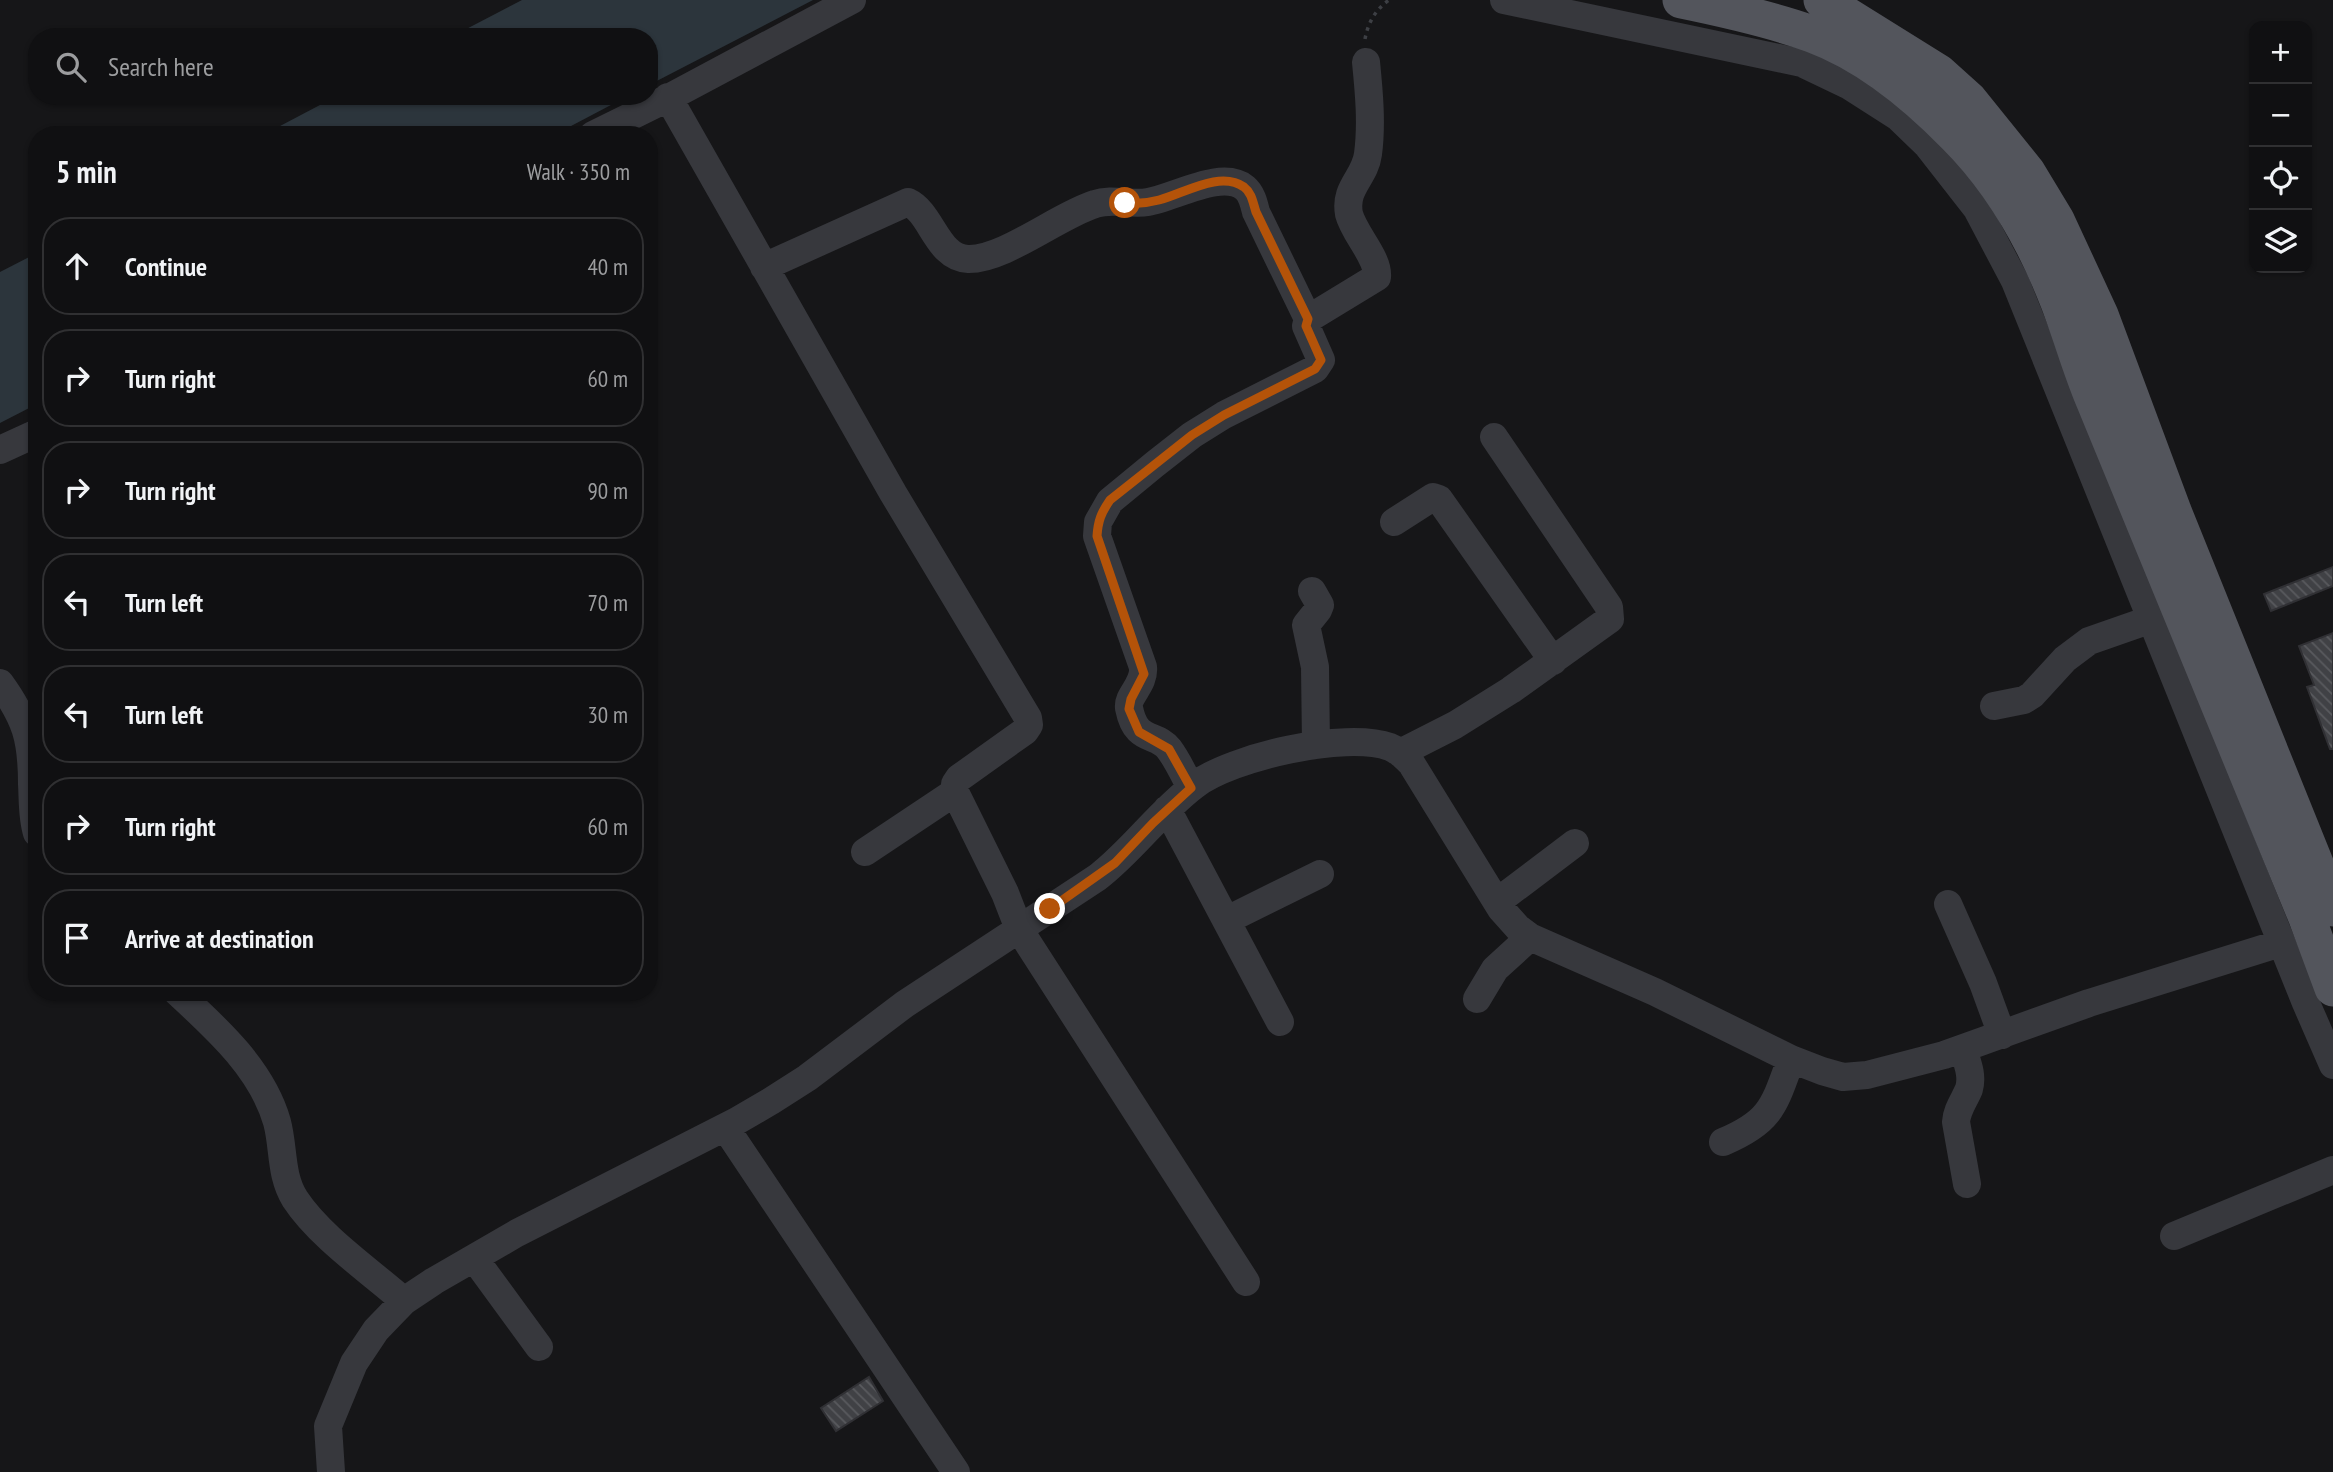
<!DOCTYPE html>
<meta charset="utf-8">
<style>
:root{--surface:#101012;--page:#19191b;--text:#f1f3f6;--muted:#9c9d9f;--line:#303032}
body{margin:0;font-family:"PT Sans Narrow",sans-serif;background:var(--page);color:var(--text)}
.controls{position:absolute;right:21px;top:21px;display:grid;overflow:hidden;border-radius:14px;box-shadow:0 2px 5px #0004}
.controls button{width:63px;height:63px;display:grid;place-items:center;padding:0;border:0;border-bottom:2px solid var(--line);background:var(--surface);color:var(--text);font:35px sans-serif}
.stop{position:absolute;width:21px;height:21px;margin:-16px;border:5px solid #b45309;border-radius:50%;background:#fff}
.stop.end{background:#b45309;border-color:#fff;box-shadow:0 2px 7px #0008}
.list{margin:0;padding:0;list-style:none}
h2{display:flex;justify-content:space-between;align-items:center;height:91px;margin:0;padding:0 28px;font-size:30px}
h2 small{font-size:23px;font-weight:400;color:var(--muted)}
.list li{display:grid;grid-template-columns:46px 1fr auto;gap:21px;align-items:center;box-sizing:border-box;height:98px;margin:0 14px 14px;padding:0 14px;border:2px solid var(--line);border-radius:28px}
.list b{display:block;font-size:26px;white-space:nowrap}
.list em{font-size:23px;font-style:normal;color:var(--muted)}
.icon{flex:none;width:38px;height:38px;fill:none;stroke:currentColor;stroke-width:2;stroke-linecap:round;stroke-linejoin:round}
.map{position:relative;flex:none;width:2333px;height:1472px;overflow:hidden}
.search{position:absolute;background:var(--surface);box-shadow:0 2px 5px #0004;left:28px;top:28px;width:630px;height:77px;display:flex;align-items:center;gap:18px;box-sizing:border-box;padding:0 24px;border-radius:28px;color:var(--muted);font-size:26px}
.panel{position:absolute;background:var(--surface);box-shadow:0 2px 5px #0004;left:28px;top:126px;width:630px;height:875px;border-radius:28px}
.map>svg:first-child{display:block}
.water{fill:#2c353c}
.building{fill:url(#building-back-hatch);stroke:#303034;stroke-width:2}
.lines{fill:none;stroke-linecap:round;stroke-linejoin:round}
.path{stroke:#3d3f44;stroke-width:3.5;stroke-dasharray:3.5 5;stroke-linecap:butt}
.minor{stroke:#37383d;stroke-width:28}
.major{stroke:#53555c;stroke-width:37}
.route{stroke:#b45309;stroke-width:9}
</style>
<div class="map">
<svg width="2333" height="1472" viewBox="0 0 2333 1472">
<defs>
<pattern id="building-back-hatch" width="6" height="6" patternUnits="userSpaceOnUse" patternTransform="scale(1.75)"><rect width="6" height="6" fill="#404145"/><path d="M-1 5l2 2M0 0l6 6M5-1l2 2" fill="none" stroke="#595a5e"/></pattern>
</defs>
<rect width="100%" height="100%" fill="#161618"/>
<!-- water -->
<path class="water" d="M522,0H813L649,85V37H451Z
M337,96H628L554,135H263Z
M37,253V404L0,423V272Z"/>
<!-- building -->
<path class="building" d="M2333,567V586L2271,611L2264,594Z
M2333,633V749H2330L2307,687L2314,685L2299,646Z
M869,1377L883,1401L836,1431L821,1408Z"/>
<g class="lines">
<!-- path -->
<path class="path" d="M1365,39C1368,23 1375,10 1389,0"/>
<!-- minor -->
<path class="minor" d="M1504,0L1802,63L1848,85L1898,117L1927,145L1977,209L2015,281L2306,1003L2333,1065
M668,97L893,493L1028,718L1029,725L1025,731L959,778L955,784V792L1005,893L1019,929L1246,1282
M593,135L672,96L852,0
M764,267L908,202C932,213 937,258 968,259C1004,260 1059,215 1095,204C1112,198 1130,205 1148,202C1174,198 1222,169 1245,188C1252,194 1254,204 1256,212L1308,319
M0,450L37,433
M1394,522L1433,497L1439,499L1553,661
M1312,591L1320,605L1318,610L1306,625L1315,667L1316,745
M0,683C26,719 32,739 32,784C33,800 32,818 37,833
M1994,706L2024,700L2032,695L2065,659L2089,641L2152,619
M1400,753L1455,725L1511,690L1610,619L1609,607L1494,437
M1191,788C1184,775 1178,761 1169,749C1156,732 1136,744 1129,708C1127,695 1145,685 1143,667L1097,536L1098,522L1110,501L1155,464L1192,435L1224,415L1315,369L1321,360L1306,326L1308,319L1377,277C1379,258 1354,234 1349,214C1344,187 1365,178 1368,154C1372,124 1369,92 1366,62
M1167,809L1280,1022
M865,852L955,792
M1497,902L1575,843
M1948,904L1983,983L2002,1035
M1227,920L1320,874
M177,992C216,1028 262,1069 277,1122C284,1148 280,1175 295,1199C320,1237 370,1271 404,1301
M1477,999L1495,969L1530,937
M1963,1049C1967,1062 1973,1075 1969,1089C1964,1101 1957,1109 1956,1122L1967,1184
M725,1127L956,1472
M1723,1142C1771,1122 1774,1106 1791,1059
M2174,1236L2333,1170
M474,1258L539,1347
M331,1472L328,1426L354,1363L376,1330L404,1301L434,1281L517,1233L735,1122L771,1101L807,1078L905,1004L1098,877C1133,850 1159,812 1195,785C1232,757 1345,731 1390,747C1398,750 1405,757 1411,763L1501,909L1518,928L1530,937L1655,992L1791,1059L1822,1071L1843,1077L1867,1075L1944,1055L2089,1003L2281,943"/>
<!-- major -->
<path class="major" d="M1681,0C1725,9 1770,19 1812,34C1866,54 1916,95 1956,136C2001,181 2035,241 2058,300C2071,333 2080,367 2094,400C2165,572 2236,745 2307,918L2333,988
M1822,0L1939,73L1969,100L2027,172L2056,220L2100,315L2173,511L2333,908"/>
</g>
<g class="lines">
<!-- route -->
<path class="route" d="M1050,909L1115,863L1153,823L1191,788L1169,749L1139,732L1129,709L1131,699L1144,674L1097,536C1098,521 1101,513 1110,500L1192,435L1224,415L1315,369L1321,360L1306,326L1308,319L1256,212C1253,203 1252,193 1244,187C1220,170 1183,194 1159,200C1148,203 1136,204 1125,203"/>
</g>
</svg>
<div class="controls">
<button>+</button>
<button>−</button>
<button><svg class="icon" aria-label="locate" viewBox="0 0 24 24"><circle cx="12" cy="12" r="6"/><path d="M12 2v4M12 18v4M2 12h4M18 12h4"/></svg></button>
<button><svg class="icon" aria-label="layers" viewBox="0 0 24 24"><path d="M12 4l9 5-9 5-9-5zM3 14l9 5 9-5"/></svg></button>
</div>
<div class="stop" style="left:1125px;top:203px"></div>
<div class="stop end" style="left:1050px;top:909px"></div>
<div class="search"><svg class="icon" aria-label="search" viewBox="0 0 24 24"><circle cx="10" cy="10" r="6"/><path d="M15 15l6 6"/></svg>Search here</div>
<section class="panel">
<h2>5 min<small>Walk · 350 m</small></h2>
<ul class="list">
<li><svg class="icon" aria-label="ahead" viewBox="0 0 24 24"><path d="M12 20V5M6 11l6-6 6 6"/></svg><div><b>Continue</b></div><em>40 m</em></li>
<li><svg class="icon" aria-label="right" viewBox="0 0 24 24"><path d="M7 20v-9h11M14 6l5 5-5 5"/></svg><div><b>Turn right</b></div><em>60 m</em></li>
<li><svg class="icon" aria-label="right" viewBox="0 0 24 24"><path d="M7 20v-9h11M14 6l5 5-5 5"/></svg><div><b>Turn right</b></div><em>90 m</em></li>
<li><svg class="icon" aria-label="left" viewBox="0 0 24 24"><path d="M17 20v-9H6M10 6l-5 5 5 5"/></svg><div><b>Turn left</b></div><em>70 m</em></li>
<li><svg class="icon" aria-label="left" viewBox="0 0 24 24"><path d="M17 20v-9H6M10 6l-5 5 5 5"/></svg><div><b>Turn left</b></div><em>30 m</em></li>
<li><svg class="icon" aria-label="right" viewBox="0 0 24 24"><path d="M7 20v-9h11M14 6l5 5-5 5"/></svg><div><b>Turn right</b></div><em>60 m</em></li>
<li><svg class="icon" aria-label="arrive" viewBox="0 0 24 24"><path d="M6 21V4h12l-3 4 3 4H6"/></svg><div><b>Arrive at destination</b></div></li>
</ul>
</section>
</div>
